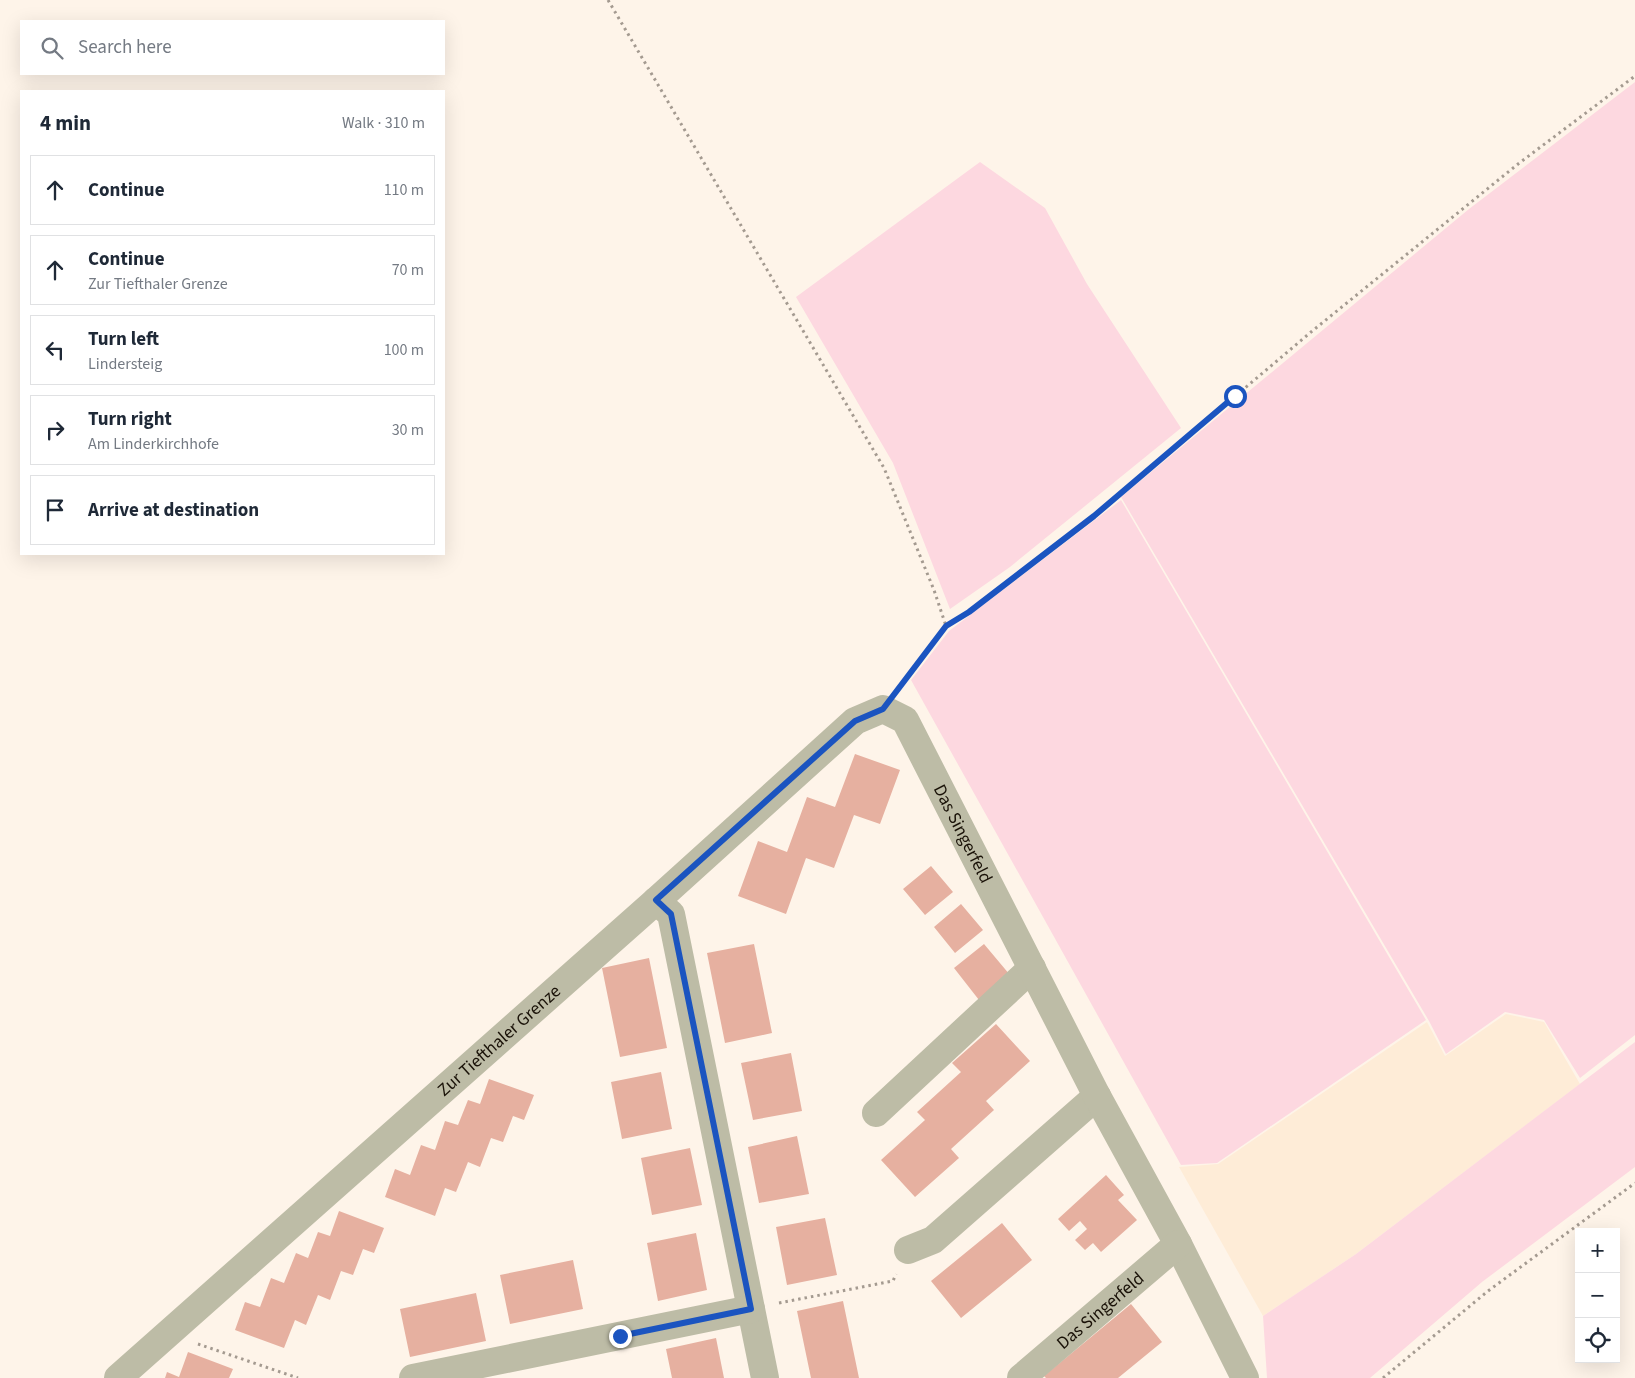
<!DOCTYPE html>
<meta charset="utf-8">
<style>
:root{--surface:#fff;--page:#f6f6f7;--text:#1f2937;--muted:#747a83;--line:#e0e1e3}
body{margin:0;font-family:"Source Sans 3",sans-serif;background:var(--page);color:var(--text)}
.controls{position:absolute;right:15px;bottom:15px;display:grid;overflow:hidden;border-radius:0px;box-shadow:0 5px 20px #0002}
.controls button{width:45px;height:45px;display:grid;place-items:center;padding:0;border:0;border-bottom:1px solid var(--line);background:var(--surface);color:var(--text);font:25px sans-serif}
.stop{position:absolute;width:15px;height:15px;margin:-11px;border:4px solid #1b54c0;border-radius:50%;background:#fff}
.stop.end{background:#1b54c0;border-color:#fff;box-shadow:0 1px 5px #0008}
.list{margin:0;padding:0;list-style:none}
h2{display:flex;justify-content:space-between;align-items:center;height:65px;margin:0;padding:0 20px;font-size:21px}
h2 small{font-size:16px;font-weight:400;color:var(--muted)}
.list li{display:grid;grid-template-columns:32px 1fr auto;gap:15px;align-items:center;box-sizing:border-box;height:70px;margin:0 10px 10px;padding:0 10px;border:1px solid var(--line);border-radius:0px}
.list b{display:block;font-size:19px;white-space:nowrap}
.list p{margin:0;font-size:16px;white-space:nowrap;color:var(--muted)}
.list em{font-size:16px;font-style:normal;color:var(--muted)}
.icon{flex:none;width:28px;height:28px;fill:none;stroke:currentColor;stroke-width:2;stroke-linecap:round;stroke-linejoin:round}
.map{position:relative;flex:none;width:1635px;height:1378px;overflow:hidden}
.search{position:absolute;background:var(--surface);box-shadow:0 5px 20px #0002;left:20px;top:20px;width:425px;height:55px;display:flex;align-items:center;gap:12px;box-sizing:border-box;padding:0 18px;border-radius:0px;color:var(--muted);font-size:19px}
.panel{position:absolute;background:var(--surface);box-shadow:0 5px 20px #0002;left:20px;top:90px;width:425px;height:465px;border-radius:0px}
.map>svg:first-child{display:block}
.built{fill:#feecd7}
.green{fill:#fdd8e0}
.building{fill:#e6b0a0}
.lines{fill:none;stroke-linecap:round;stroke-linejoin:round}
.path{stroke:#a49a90;stroke-width:3;stroke-dasharray:2.5 4;stroke-linecap:butt}
.minor{stroke:#bdbca6;stroke-width:28}
.route{stroke:#1b54c0;stroke-width:6}
.labels{text-anchor:middle;stroke-width:5;stroke-linejoin:round;paint-order:stroke}
.street-label{font-size:18px;fill:#1a1208;stroke:#fff}
</style>
<div class="map">
<svg width="1635" height="1378" viewBox="0 0 1635 1378">
<rect width="100%" height="100%" fill="#fef4e9"/>
<!-- built -->
<path class="built" d="M1506,1014L1544,1022L1580,1084L1356,1254L1263,1316L1179,1167L1218,1164L1427,1022L1445,1056Z"/>
<!-- green -->
<path class="green" d="M1635,82V1035L1580,1078L1544,1020L1505,1012L1446,1054L1429,1021L1121,497L1469,209Z
M980,162L1045,208L1087,284L1181,428L1010,567L950,609L893,463L796,297Z
M1121,500L1426,1020L1217,1163L1181,1165L911,680L949,631Z
M1635,1042V1167L1482,1282L1370,1378H1267L1263,1316L1356,1254Z"/>
<!-- building -->
<path class="building" d="M855,754L900,770L880,824L854,815L834,868L806,858L786,914L738,896L758,841L787,852L807,797L835,807Z
M931,866L953,892L925,915L903,889Z
M961,904L983,930L955,953L934,927Z
M754,944L772,1033L725,1043L707,953Z
M984,944L1010,975L979,1000L954,968Z
M649,958L667,1048L620,1057L602,968Z
M996,1024L1030,1061L986,1101L994,1110L951,1149L959,1158L915,1197L881,1160L925,1120L917,1112L961,1072L952,1063Z
M791,1053L802,1111L753,1120L741,1063Z
M661,1072L672,1129L622,1139L611,1082Z
M489,1079L534,1095L524,1120L513,1116L503,1142L491,1138L480,1167L468,1162L456,1192L445,1188L435,1216L385,1197L395,1169L410,1175L421,1145L435,1150L445,1121L458,1125L468,1100L480,1104Z
M797,1136L809,1194L759,1203L748,1147Z
M690,1148L702,1205L652,1215L641,1158Z
M1106,1175L1124,1195L1118,1200L1137,1220L1101,1252L1093,1243L1085,1250L1075,1240L1087,1229L1080,1221L1069,1231L1058,1219Z
M339,1211L384,1228L374,1253L363,1249L353,1275L341,1271L330,1300L318,1295L306,1325L295,1320L284,1348L235,1330L245,1302L260,1307L271,1278L284,1283L296,1253L308,1258L318,1232L330,1236Z
M825,1218L837,1275L787,1285L776,1227Z
M1002,1223L1032,1260L961,1318L931,1281Z
M696,1233L707,1290L658,1301L647,1243Z
M573,1260L583,1309L510,1324L500,1275Z
M476,1293L486,1341L410,1357L400,1309Z
M843,1301L859,1378H811L797,1311Z
M1131,1304L1162,1342L1118,1378H1046L1044,1376Z
M716,1338L724,1378H672L666,1349Z
M188,1352L233,1369L229,1378H165L167,1372L179,1377Z"/>
<g class="lines">
<!-- path -->
<path class="path" d="M608,0L884,468L889,480L934,590L946,626L900,687
M946,626L969,612L1094,516L1311,332L1518,164L1635,76
M779,1303L893,1281L896,1274
M198,1344L298,1378
M1383,1378L1488,1291L1635,1183"/>
<!-- minor -->
<g class="minor">
<path d="M656,901L671,914L765,1378"/>
<path d="M876,1113L1032,968"/>
<path d="M908,1250L933,1240L1097,1096"/>
<path id="s1" d="M118,1378L656,901L855,721L883,709L905,720L1097,1096L1178,1244L1245,1378"/>
<path d="M413,1378L751,1309"/>
<path id="s2" d="M1021,1378L1178,1244"/>
</g>
</g>
<g class="lines">
<!-- route -->
<path class="route" d="M620,1336L751,1309L671,914L656,900L855,721L883,709L946,626L969,612L1094,516L1235,396"/>
</g>
<g class="labels">
<!-- street labels -->
<g class="street-label">
<text dy="6" stroke="none"><textPath href="#s1" startOffset="1170">Das Singerfeld</textPath></text>
<text dy="6" stroke="none"><textPath href="#s1" startOffset="509">Zur Tiefthaler Grenze</textPath></text>
<text dy="6" stroke="none"><textPath href="#s2" startOffset="104">Das Singerfeld</textPath></text>
</g>
</g>
</svg>
<div class="controls">
<button>+</button>
<button>−</button>
<button><svg class="icon" aria-label="locate" viewBox="0 0 24 24"><circle cx="12" cy="12" r="6"/><path d="M12 2v4M12 18v4M2 12h4M18 12h4"/></svg></button>
</div>
<div class="stop" style="left:1235px;top:396px"></div>
<div class="stop end" style="left:620px;top:1336px"></div>
<div class="search"><svg class="icon" aria-label="search" viewBox="0 0 24 24"><circle cx="10" cy="10" r="6"/><path d="M15 15l6 6"/></svg>Search here</div>
<section class="panel">
<h2>4 min<small>Walk · 310 m</small></h2>
<ul class="list">
<li><svg class="icon" aria-label="ahead" viewBox="0 0 24 24"><path d="M12 20V5M6 11l6-6 6 6"/></svg><div><b>Continue</b></div><em>110 m</em></li>
<li><svg class="icon" aria-label="ahead" viewBox="0 0 24 24"><path d="M12 20V5M6 11l6-6 6 6"/></svg><div><b>Continue</b><p>Zur Tiefthaler Grenze</p></div><em>70 m</em></li>
<li><svg class="icon" aria-label="left" viewBox="0 0 24 24"><path d="M17 20v-9H6M10 6l-5 5 5 5"/></svg><div><b>Turn left</b><p>Lindersteig</p></div><em>100 m</em></li>
<li><svg class="icon" aria-label="right" viewBox="0 0 24 24"><path d="M7 20v-9h11M14 6l5 5-5 5"/></svg><div><b>Turn right</b><p>Am Linderkirchhofe</p></div><em>30 m</em></li>
<li><svg class="icon" aria-label="arrive" viewBox="0 0 24 24"><path d="M6 21V4h12l-3 4 3 4H6"/></svg><div><b>Arrive at destination</b></div></li>
</ul>
</section>
</div>
